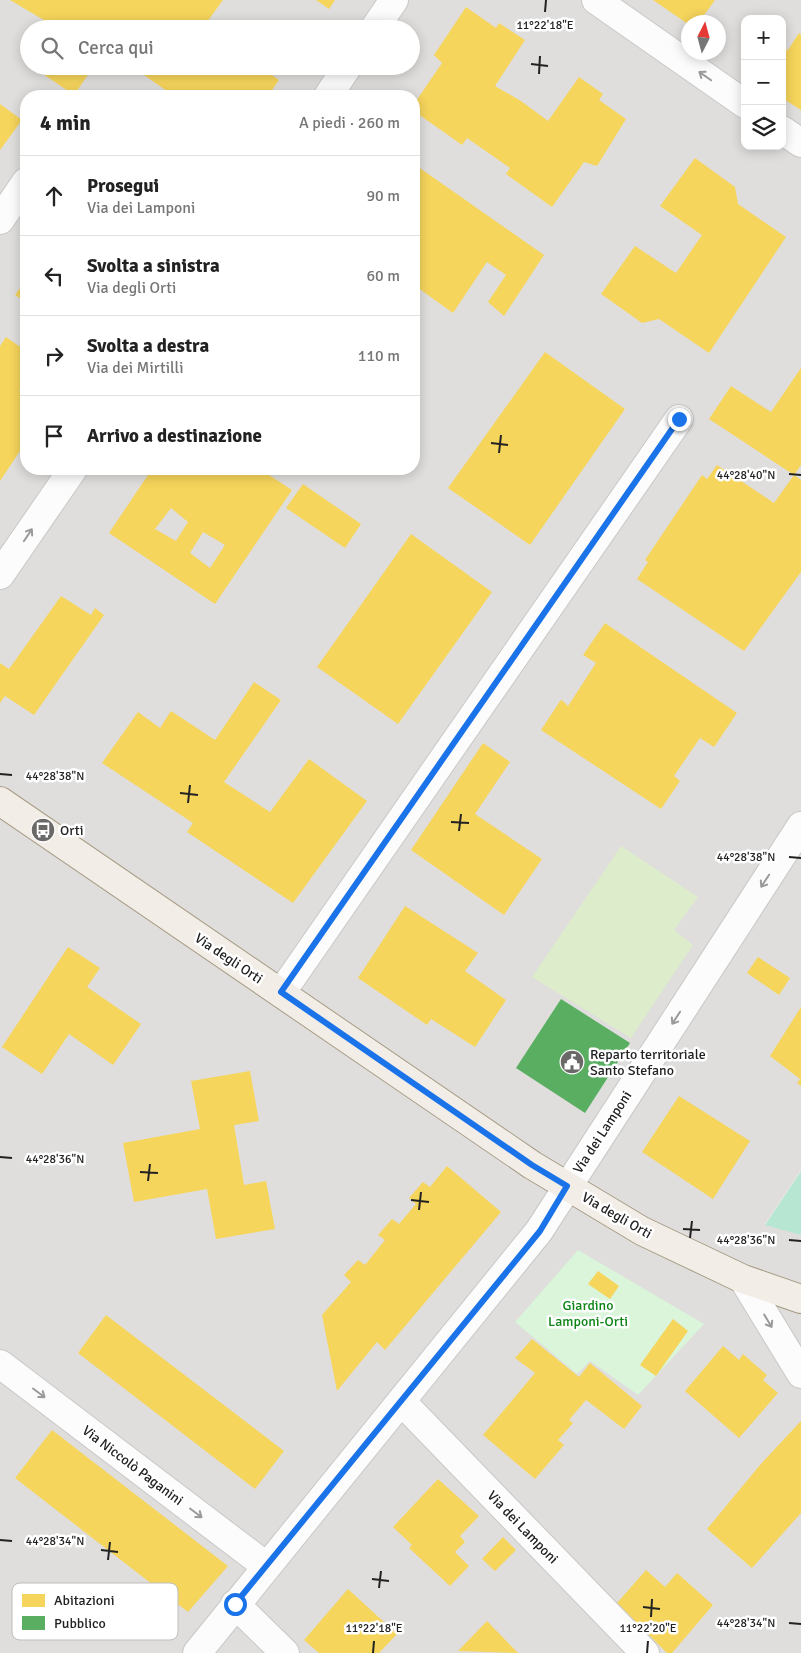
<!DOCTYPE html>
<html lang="it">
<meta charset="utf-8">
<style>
:root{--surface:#fff;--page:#f6f6f6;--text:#222;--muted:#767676;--line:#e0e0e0}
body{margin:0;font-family:Signika,sans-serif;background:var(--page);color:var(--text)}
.controls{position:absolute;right:15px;top:15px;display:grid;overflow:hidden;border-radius:10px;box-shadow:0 2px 12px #0003}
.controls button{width:45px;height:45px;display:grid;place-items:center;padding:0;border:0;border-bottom:1px solid var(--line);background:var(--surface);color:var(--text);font:25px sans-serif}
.compass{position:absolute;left:681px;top:15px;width:45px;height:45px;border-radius:50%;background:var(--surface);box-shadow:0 2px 12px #0003;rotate:6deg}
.stop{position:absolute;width:15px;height:15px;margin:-11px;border:4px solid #1a73e8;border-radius:50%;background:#fff}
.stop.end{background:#1a73e8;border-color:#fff;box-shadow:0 1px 5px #0008}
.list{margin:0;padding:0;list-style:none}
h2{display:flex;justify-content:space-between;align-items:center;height:65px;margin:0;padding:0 20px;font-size:21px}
h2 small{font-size:16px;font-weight:400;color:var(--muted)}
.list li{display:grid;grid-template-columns:32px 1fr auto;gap:15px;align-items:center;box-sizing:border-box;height:80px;padding:0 20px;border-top:1px solid var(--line)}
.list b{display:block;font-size:19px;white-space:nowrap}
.list p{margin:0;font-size:16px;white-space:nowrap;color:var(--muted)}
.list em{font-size:16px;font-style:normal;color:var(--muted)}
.icon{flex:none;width:28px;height:28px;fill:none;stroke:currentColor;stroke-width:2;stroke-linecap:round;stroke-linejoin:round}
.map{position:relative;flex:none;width:801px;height:1653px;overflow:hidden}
.search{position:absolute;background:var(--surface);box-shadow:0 2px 12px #0003;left:20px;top:20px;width:400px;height:55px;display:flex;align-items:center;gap:12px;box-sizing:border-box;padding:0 18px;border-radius:28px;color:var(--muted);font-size:19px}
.panel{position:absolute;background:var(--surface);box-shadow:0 2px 12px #0003;left:20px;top:90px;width:400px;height:385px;border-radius:20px}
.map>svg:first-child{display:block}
.residential{fill:#dfdedc;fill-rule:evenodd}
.grass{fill:#ddeccb}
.park{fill:#daf5da}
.pitch{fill:#b7e6d2}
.homes{fill:#f6d55c;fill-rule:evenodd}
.public{fill:#5aae61}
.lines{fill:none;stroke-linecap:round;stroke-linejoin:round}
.street-casing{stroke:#c9c8c7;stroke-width:30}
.primary-casing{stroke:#a79c86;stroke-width:30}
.street{stroke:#fdfcfc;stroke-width:28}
.primary{stroke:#f3ede7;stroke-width:28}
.oneway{stroke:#9a9a9a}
.route{stroke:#1a73e8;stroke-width:6}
.ticks{fill:none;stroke:#222;stroke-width:2}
.labels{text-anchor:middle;stroke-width:5;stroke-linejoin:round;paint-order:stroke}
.poi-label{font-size:14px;fill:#222;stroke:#fff;text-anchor:start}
.street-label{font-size:14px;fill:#222;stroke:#fff}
.park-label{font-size:14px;fill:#0c8416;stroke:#fff}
.key{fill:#fff;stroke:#bdbdbd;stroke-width:1}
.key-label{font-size:14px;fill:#222}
.ticks-label{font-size:12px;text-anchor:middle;fill:#222;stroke:#fff;stroke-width:5;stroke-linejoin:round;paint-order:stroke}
</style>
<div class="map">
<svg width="801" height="1653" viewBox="0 0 801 1653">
<rect width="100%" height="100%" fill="#f0eeeb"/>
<!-- residential -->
<path class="residential" d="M0,0H801V1170L765,1224L801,1235V1653H0ZM745,19H782V146H745ZM688,22H718V52H688ZM29,29H411V66H29ZM26,96H414V469H26Z"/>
<!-- grass -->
<path class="grass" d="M621,846L698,897L674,930L693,945L631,1038L532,977Z"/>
<!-- park -->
<path class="park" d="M578,1250L704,1324L638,1395L590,1361L577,1374L515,1322Z"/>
<!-- pitch -->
<path class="pitch" d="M801,1171V1235L765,1225Z"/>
<!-- homes -->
<path class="homes" d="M10,0H223L202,29H59Z
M316,0H335L329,9Z
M653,0H715L699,22H688V24Z
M466,7L496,28L499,23L525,40L495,86L521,101L548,121L579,77L603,94L599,100L626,119L597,166L584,162L552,207L506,174L510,168L467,138L462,145L414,111V104L442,63L434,55Z
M799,33L801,35V110L782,98V49L788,50Z
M48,66H94L74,95L43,74Z
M131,66H259L279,80L268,96H174Z
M0,104L22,120L0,150Z
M695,158L735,187L738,204L786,237L709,353L659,319L642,323L601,294L635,246L676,273L702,235L660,206Z
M414,164L544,255L504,316L488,302L506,275L487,262L453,313L414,285Z
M26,280V302L15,295Z
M6,337L26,351V379L19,391L26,396V442L0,481V346Z
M545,352L625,409L530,545L448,488Z
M801,368V465L794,475L709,419L731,386L771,412Z
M717,465L774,503L794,475L801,480V572L744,651L637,579L648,562L645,560L702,475L707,479Z
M152,469H260L292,490L215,604L109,533ZM171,508L188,522L176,541L155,529ZM203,532L225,545L210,568L190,553Z
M303,484L361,524L345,548L286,508Z
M411,534L492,592L398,724L317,667Z
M61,596L91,615L95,608L104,615L34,715L5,696L0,703V663L9,669Z
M605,623L737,713L714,747L700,738L674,776L680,781L661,809L541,730L560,701L562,700L568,706L596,663L583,655Z
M254,682L281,700L224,782L270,812L309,759L367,801L293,903L187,832L193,823L102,763L138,712L160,728L171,711L215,740Z
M483,743L510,762L475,814L542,859L504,915L411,850Z
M405,906L478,953L465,971L506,1000L475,1047L431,1019L427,1025L358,978Z
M68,947L100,968L87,987L141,1024L113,1065L69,1034L42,1074L2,1047Z
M758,957L790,978L779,995L747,973Z
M801,1007V1086L797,1083L800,1079L770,1056Z
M250,1071L259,1121L234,1125L244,1185L266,1181L275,1229L216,1239L207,1189L134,1202L123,1143L200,1129L191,1081Z
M679,1096L750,1141L713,1199L642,1152Z
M447,1166L501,1212L385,1350L377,1342L337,1391L322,1315L351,1282L344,1275L358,1260L365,1265L385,1240L378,1235L392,1219L399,1224L416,1204L409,1198L423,1182L430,1187Z
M598,1271L619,1286L610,1299L588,1284Z
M106,1315L284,1451L255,1489L78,1353Z
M673,1319L688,1331L656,1376L640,1365Z
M532,1339L579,1377L590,1363L642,1406L624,1429L586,1400L569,1420L573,1423L558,1440L564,1445L535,1479L483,1435L535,1373L515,1358Z
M723,1346L739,1360L743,1354L767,1375L763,1380L778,1393L739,1438L685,1391Z
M801,1421V1513L752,1568L707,1529L760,1465Z
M52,1430L228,1566L188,1612L15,1478Z
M438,1479L479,1516L460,1536L465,1542L455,1552L469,1566L450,1586L409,1548L412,1545L393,1527Z
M503,1537L516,1550L495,1571L482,1559Z
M646,1570L665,1587L677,1573L713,1605L672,1653H667L617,1603Z
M348,1589L397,1634L379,1653H319L304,1640Z
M487,1621L518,1653L458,1651Z"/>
<!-- public -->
<path class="public" d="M561,999L630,1043L585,1113L516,1068Z"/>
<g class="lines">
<!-- street casing -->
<g class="street-casing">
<path id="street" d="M596,0L745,104
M374,29L394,0
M328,96L348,66
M782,130L801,143
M0,220L26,182
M0,575L73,469
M281,993L679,419
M743,1279L801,1374
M0,1364L266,1566
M401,1401L645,1653
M235,1604L285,1653
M197,1653L539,1231L801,826"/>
</g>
<!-- primary casing -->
<g class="primary-casing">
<path id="primary" d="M0,801L532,1165L642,1231L743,1279L801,1299"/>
</g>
<!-- street -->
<use href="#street" class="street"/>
<!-- primary -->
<use href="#primary" class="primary"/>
</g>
<!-- one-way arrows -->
<defs><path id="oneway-shaft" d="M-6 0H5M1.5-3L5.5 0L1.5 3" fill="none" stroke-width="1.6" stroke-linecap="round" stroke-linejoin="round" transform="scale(1.25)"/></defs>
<g class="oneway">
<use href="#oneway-shaft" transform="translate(705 76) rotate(-145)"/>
<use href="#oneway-shaft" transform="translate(28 535) rotate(-56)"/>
<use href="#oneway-shaft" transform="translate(765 881) rotate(123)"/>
<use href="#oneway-shaft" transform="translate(676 1018) rotate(123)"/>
<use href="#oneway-shaft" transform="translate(768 1321) rotate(59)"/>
<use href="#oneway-shaft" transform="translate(39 1393) rotate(37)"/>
<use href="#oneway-shaft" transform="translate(196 1513) rotate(37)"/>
</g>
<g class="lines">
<!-- route -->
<path class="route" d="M235,1604L540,1231L567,1186L532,1165L281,992L679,419"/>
</g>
<!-- ticks -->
<path class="ticks" d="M545,12L546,0M531,64L548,66M539,74L540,56M491,443L508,445M499,453L501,435M789,474L801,475M0,774L12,775M180,793L198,795M188,803L190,785M451,822L469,823M459,831L461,814M789,857L801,858M0,1157L12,1158M140,1172L158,1173M148,1181L150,1164M411,1200L429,1202M419,1210L421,1192M683,1229L700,1230M690,1238L692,1221M789,1240L801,1241M0,1540L12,1541M101,1550L118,1552M108,1560L110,1542M372,1579L389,1581M379,1588L381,1571M643,1607L660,1609M651,1617L652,1599M789,1623L801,1624M373,1653L374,1641M647,1653L648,1641"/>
<!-- icons -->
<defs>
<g id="bus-disc" transform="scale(1.25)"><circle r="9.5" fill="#6a6968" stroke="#fff"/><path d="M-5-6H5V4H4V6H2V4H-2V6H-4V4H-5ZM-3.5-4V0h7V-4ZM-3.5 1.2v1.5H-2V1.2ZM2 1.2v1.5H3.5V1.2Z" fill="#fff"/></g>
<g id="civic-disc" transform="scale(1.25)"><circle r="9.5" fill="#6a6968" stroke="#fff"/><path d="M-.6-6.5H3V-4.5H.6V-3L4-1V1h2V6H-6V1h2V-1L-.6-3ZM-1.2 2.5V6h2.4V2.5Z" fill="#fff"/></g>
</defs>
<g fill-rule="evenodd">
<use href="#bus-disc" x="43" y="830"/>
<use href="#civic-disc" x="572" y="1062"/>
</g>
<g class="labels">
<!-- poi labels -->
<g class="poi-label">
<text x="60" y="835">Orti</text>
<text x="590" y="1059">Reparto territoriale<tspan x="590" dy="16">Santo Stefano</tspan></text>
</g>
<!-- street labels -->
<g class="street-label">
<text transform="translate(229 958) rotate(34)" y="5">Via degli Orti</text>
<text transform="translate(602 1132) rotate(-57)" y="5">Via dei Lamponi</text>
<text transform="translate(617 1215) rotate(30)" y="5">Via degli Orti</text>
<text transform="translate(133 1465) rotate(37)" y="5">Via Niccolò Paganini</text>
<text transform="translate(523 1527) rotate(46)" y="5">Via dei Lamponi</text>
</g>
<!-- park labels -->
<g class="park-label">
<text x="588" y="1310">Giardino<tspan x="588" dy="16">Lamponi-Orti</tspan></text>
</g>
</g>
<!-- legend -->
<rect x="12" y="1583" width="166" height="57" rx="8" class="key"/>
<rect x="22" y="1594" width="23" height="13" fill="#f6d55c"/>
<rect x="22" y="1616" width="23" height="14" fill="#5aae61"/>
<g class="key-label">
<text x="54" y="1605">Abitazioni</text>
<text x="54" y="1628">Pubblico</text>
</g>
<g class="ticks-label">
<text x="545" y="29">11°22'18"E</text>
<text x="746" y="479">44°28'40"N</text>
<text x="55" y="780">44°28'38"N</text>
<text x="746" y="861">44°28'38"N</text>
<text x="55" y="1163">44°28'36"N</text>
<text x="746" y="1244">44°28'36"N</text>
<text x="55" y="1545">44°28'34"N</text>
<text x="746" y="1627">44°28'34"N</text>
<text x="374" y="1632">11°22'18"E</text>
<text x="648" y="1632">11°22'20"E</text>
</g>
</svg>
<div class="controls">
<button>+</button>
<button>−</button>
<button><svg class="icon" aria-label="layers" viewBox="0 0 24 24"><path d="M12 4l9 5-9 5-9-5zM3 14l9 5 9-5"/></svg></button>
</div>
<svg class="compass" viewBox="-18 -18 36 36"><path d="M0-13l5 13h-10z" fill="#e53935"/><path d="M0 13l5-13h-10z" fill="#767676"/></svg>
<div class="stop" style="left:235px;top:1604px"></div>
<div class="stop end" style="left:679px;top:419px"></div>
<div class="search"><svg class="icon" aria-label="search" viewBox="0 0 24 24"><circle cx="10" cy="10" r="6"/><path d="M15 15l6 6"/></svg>Cerca qui</div>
<section class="panel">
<h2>4 min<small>A piedi · 260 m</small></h2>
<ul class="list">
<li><svg class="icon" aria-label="ahead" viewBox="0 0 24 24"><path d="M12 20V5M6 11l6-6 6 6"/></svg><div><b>Prosegui</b><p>Via dei Lamponi</p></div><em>90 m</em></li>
<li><svg class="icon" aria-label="left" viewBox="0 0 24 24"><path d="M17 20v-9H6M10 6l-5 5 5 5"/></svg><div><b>Svolta a sinistra</b><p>Via degli Orti</p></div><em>60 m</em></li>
<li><svg class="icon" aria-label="right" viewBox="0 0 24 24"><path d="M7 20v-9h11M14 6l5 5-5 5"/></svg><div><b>Svolta a destra</b><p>Via dei Mirtilli</p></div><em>110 m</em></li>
<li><svg class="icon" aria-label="arrive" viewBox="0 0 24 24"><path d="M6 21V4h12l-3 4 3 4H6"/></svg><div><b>Arrivo a destinazione</b></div></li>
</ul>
</section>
</div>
